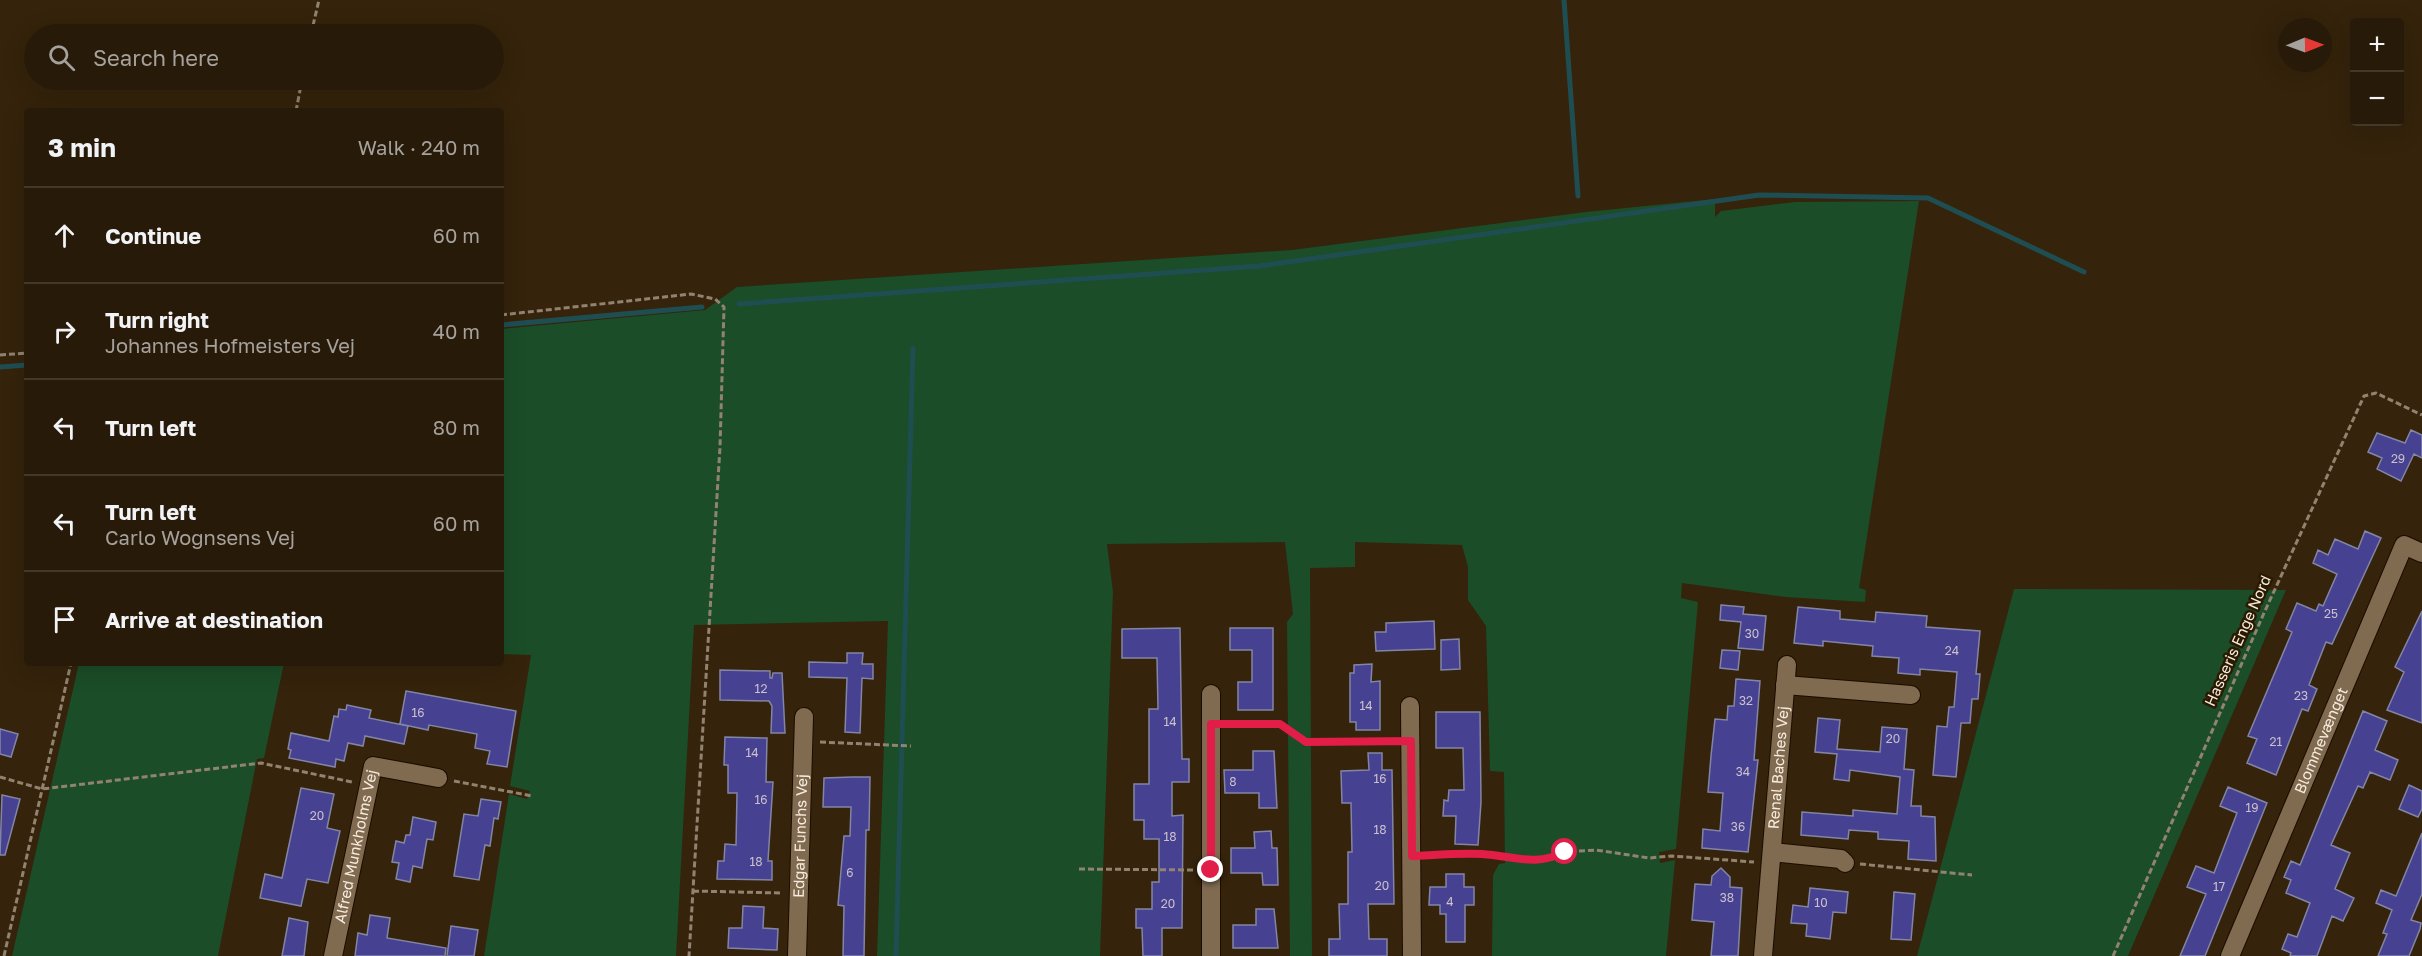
<!DOCTYPE html>
<meta charset="utf-8">
<style>
:root{--surface:#281a08;--page:#342716;--text:#f1f3f6;--muted:#a5a19c;--line:#443829}
body{margin:0;font-family:"Golos Text",sans-serif;background:var(--page);color:var(--text)}
.controls{position:absolute;right:18px;top:18px;display:grid;overflow:hidden;border-radius:6px;box-shadow:0 6px 24px #0002}
.controls button{width:54px;height:54px;display:grid;place-items:center;padding:0;border:0;border-bottom:2px solid var(--line);background:var(--surface);color:var(--text);font:30px sans-serif}
.compass{position:absolute;left:2278px;top:18px;width:54px;height:54px;border-radius:50%;background:var(--surface);box-shadow:0 6px 24px #0002;rotate:89deg}
.stop{position:absolute;width:18px;height:18px;margin:-14px;border:4px solid #e11d48;border-radius:50%;background:#fff}
.stop.end{background:#e11d48;border-color:#fff;box-shadow:0 2px 6px #0008}
.list{margin:0;padding:0;list-style:none}
h2{display:flex;justify-content:space-between;align-items:center;height:78px;margin:0;padding:0 24px;font-size:26px}
h2 small{font-size:20px;font-weight:400;color:var(--muted)}
.list li{display:grid;grid-template-columns:39px 1fr auto;gap:18px;align-items:center;box-sizing:border-box;height:96px;padding:0 24px;border-top:2px solid var(--line)}
.list b{display:block;font-size:22px;white-space:nowrap}
.list p{margin:0;font-size:20px;white-space:nowrap;color:var(--muted)}
.list em{font-size:20px;font-style:normal;color:var(--muted)}
.icon{flex:none;width:33px;height:33px;fill:none;stroke:currentColor;stroke-width:2;stroke-linecap:round;stroke-linejoin:round}
.map{position:relative;flex:none;width:2422px;height:956px;overflow:hidden}
.search{position:absolute;background:var(--surface);box-shadow:0 6px 24px #0002;left:24px;top:24px;width:480px;height:66px;display:flex;align-items:center;gap:15px;box-sizing:border-box;padding:0 21px;border-radius:33px;color:var(--muted);font-size:22px}
.panel{position:absolute;background:var(--surface);box-shadow:0 6px 24px #0002;left:24px;top:108px;width:480px;height:558px;border-radius:6px}
.map>svg:first-child{display:block}
.green{fill:#1b4d28}
.lines{fill:none;stroke-linecap:round;stroke-linejoin:round}
.stream{stroke:#1f4e52;stroke-width:5}
.building{fill:#464191;stroke:#8385a4;stroke-width:1.5}
.minor-casing{stroke:#1c0c00;stroke-width:20}
.path{stroke:#928370;stroke-width:3;stroke-dasharray:6 3;stroke-linecap:butt}
.minor{stroke:#806b51;stroke-width:18}
.route{stroke:#e11d48;stroke-width:8}
.labels{text-anchor:middle;stroke-width:5;stroke-linejoin:round;paint-order:stroke}
.number-label{font-size:12px;fill:#ccc1cb}
.street-label{font-size:15px;fill:#f8ecde;stroke:#2b1a02}
</style>
<div class="map">
<svg width="2422" height="956" viewBox="0 0 2422 956">
<rect width="100%" height="100%" fill="#35230b"/>
<!-- green -->
<path class="green" d="M1715,199V217L1721,211L1795,202L1919,201L1859,588L1866,590L1865,602L1786,597L1682,583L1681,598L1698,602L1676,849L1659,852L1660,863L1675,860L1666,956H1492L1493,875L1499,864L1505,863L1504,772L1490,771L1486,626L1468,600V567L1462,545L1355,542V567L1310,568L1312,956H1290L1287,622L1293,614L1285,542L1107,544L1113,592L1100,956H877L888,621L694,625L676,956H484L509,794L527,799L530,791L510,786L531,655L501,654V329L705,310L737,287L1292,250L1586,212Z
M2014,589L2286,590L2128,956H1917Z
M79,663H284L264,758L257,759L218,956H12Z"/>
<g class="lines">
<!-- stream -->
<path class="stream" d="M1564,0L1578,196
M739,304L1260,266L1759,195L1928,198L2084,272
M501,325L702,307
M0,367L27,365
M896,956L913,348"/>
</g>
<!-- building -->
<path class="building" d="M2411,430L2422,435V458L2414,454L2401,481L2377,469L2382,458L2368,452L2377,433L2405,443Z
M2365,531L2381,538L2332,644L2326,642L2309,685L2317,689L2308,711L2302,709L2276,775L2247,763L2257,739L2248,736L2292,632L2286,629L2297,603L2316,611L2319,604L2323,606L2337,574L2313,563L2318,550L2328,555L2335,539L2358,549Z
M1721,605L1744,607L1743,614L1766,616L1763,650L1738,648L1741,622L1720,620Z
M1798,607L1840,611V619L1875,622L1876,612L1927,616L1926,627L1980,631L1976,674H1980L1978,699H1972L1970,723H1961L1956,777L1933,775L1937,726L1947,727L1949,707H1954L1957,672L1920,669V675L1898,673L1899,658L1872,656L1873,646L1823,641V646L1794,643Z
M2422,611V723L2387,710L2404,672L2395,667Z
M1434,621L1435,649L1376,651L1375,632H1386V623Z
M1180,628L1182,759H1189V782H1172V816L1183,815L1182,928H1162V956H1143L1142,928H1136V909H1152V882H1159V839H1144V820H1134V784H1149V709H1158L1157,658H1122V629Z
M1230,628H1273V710H1238V682H1252V650H1230Z
M1459,639L1460,669L1441,670V640Z
M1722,650L1740,651L1738,670L1720,668Z
M847,653H863L862,664H873V679L862,678L860,733L845,732L847,678L809,677V662L847,663Z
M1372,664L1371,682L1380,681V730H1356V722H1350V673H1354V665Z
M720,670L770,671V678H772L773,673H782L785,733H771L772,706L769,701L720,700Z
M1736,679L1760,681L1754,760H1758L1748,852L1702,848L1703,829L1720,831L1723,793L1708,792L1711,756L1715,719L1727,720L1728,706H1734Z
M406,691L516,711L507,767L487,764L490,751L475,748L477,734L429,725L428,730L400,724Z
M347,705L371,710L369,718L408,726L404,744L365,736L363,746L348,743L344,761L336,759L335,767L289,758L291,750L288,749L291,733L329,741L334,716L338,717L339,709L346,710Z
M2363,711L2387,721L2375,750L2398,760L2390,780L2370,772L2363,788L2358,786L2331,845L2350,853L2335,889L2354,898L2343,921L2332,916L2317,956H2290L2291,953L2282,949L2288,934L2297,937L2310,903L2286,893L2291,880L2284,877L2291,861L2300,865Z
M1436,712H1480L1481,802L1478,845L1455,844L1456,816H1443L1444,800L1448,801L1449,790H1464L1463,748H1436Z
M1818,718L1840,720L1837,749L1880,752L1882,727L1907,729L1904,769L1914,770L1911,806H1921V816L1935,817L1936,861L1908,859L1909,841L1878,839V832L1849,830L1848,839L1801,835L1802,812L1853,816V810L1897,814L1900,777L1850,770L1849,781L1834,779L1837,754L1815,752Z
M0,729L18,734L11,757L0,754Z
M725,737L767,738L766,782H773L768,861H772V880L717,879L718,861H724L725,844L736,845L737,793H728V765H724Z
M1253,751H1274L1277,808H1259V793H1225L1224,770H1253Z
M1368,753H1382V770H1392L1394,904H1368L1369,939H1387V956H1329V939H1340L1339,904H1348V852H1352L1351,803H1342L1341,771L1369,770Z
M852,777H870L869,830H866L864,956H843L844,906L838,905L844,836H850L851,807H823L824,778Z
M2409,785L2422,791V809L2418,817L2399,809Z
M2228,787L2267,803L2205,956H2180L2206,894L2187,887L2196,866L2214,873L2237,813L2220,806Z
M301,788L334,794L327,828L340,831L328,883L307,879L301,906L260,898L265,874L282,878Z
M2,795L20,799L5,855H0Z
M481,799L501,802L498,819L494,818L490,846L485,845L479,880L454,876L464,814L478,816Z
M413,817L436,822L433,840L427,839L422,868L413,866L410,882L396,879L399,863L392,862L396,841L404,843L406,835H410Z
M1271,831L1272,848H1277L1278,885H1263L1262,873H1231V848H1255L1254,832Z
M2422,833V894L2411,920L2421,923L2420,929L2409,956H2378L2387,934L2383,933L2392,910L2376,903L2381,890L2396,896Z
M1721,868L1730,877V887L1742,888L1738,956H1711L1714,922L1692,920L1695,884L1711,885L1712,876Z
M1446,874H1464V887H1474V905H1465V942H1446V914H1440V905H1429L1430,887H1446Z
M1810,888L1848,892L1846,913L1833,912L1830,939L1806,936L1807,924L1791,923L1793,905L1808,907Z
M1894,892L1915,894L1911,940L1891,939Z
M743,906L764,907L763,928L778,929L777,950L728,948L729,928H742Z
M1256,909H1274L1278,948H1233V925H1256Z
M370,915L390,918L387,938L446,948L445,956H355L358,933L367,935Z
M289,918L308,922L304,956H282Z
M451,926L478,930L474,956H447Z"/>
<g class="lines">
<!-- minor casing -->
<g class="minor-casing">
<g id="minor">
<path d="M1785,685L1911,695"/>
<path d="M1211,694V956"/>
<path d="M1410,706L1412,956"/>
<path d="M1772,852L1841,859L1845,863"/>
<path id="s1" d="M333,956L373,766L438,778"/>
<path id="s2" d="M797,956L804,717"/>
<path id="s3" d="M1763,956L1787,665"/>
<path id="s4" d="M2230,956L2404,545L2422,553"/>
</g>
</g>
<!-- path -->
<path class="path" d="M311,34L319,0
M296,111L302,80
M501,315L691,294L715,299L724,307L720,447L689,956
M0,355L27,353
M1228,724H1280L1306,742L1393,741
M820,742L911,746
M0,777L42,789L261,763L352,782
M454,781L532,796
M1428,855L1482,854L1533,861L1551,858L1565,852L1596,850L1649,858L1672,856L1754,862
M1860,864L1972,875
M1079,869L1195,870
M693,891L781,893
M4,956L71,663
M2113,956L2264,613L2364,396L2376,393L2422,415"/>
<!-- minor -->
<use href="#minor" class="minor"/>
</g>
<g class="lines">
<!-- route -->
<path class="route" d="M1211,870V724H1280L1306,742L1411,741L1412,856C1435,855 1459,853 1482,854C1514,856 1534,867 1565,852"/>
</g>
<g class="labels">
<!-- number labels -->
<g class="number-label">
<text x="2398" y="463">29</text>
<text x="2331" y="618">25</text>
<text x="1752" y="638">30</text>
<text x="1952" y="655">24</text>
<text x="761" y="693">12</text>
<text x="2301" y="700">23</text>
<text x="1746" y="705">32</text>
<text x="1366" y="710">14</text>
<text x="418" y="717">16</text>
<text x="1170" y="726">14</text>
<text x="1893" y="743">20</text>
<text x="2276" y="746">21</text>
<text x="752" y="757">14</text>
<text x="1743" y="776">34</text>
<text x="1380" y="783">16</text>
<text x="1233" y="786">8</text>
<text x="761" y="804">16</text>
<text x="2252" y="812">19</text>
<text x="317" y="820">20</text>
<text x="1738" y="831">36</text>
<text x="1380" y="834">18</text>
<text x="1170" y="841">18</text>
<text x="756" y="866">18</text>
<text x="850" y="877">6</text>
<text x="1382" y="890">20</text>
<text x="2219" y="891">17</text>
<text x="1727" y="902">38</text>
<text x="1450" y="906">4</text>
<text x="1821" y="907">10</text>
<text x="1168" y="908">20</text>
</g>
<!-- street labels -->
<g class="street-label">
<text transform="translate(2238 641) rotate(-66)" y="5">Hasseris Enge Nord</text>
<text dy="5" stroke="none"><textPath href="#s4" startOffset="234">Blommevænget</textPath></text>
<text dy="5" stroke="none"><textPath href="#s3" startOffset="189">Renal Baches Vej</textPath></text>
<text dy="5" stroke="none"><textPath href="#s2" startOffset="120">Edgar Funchs Vej</textPath></text>
<text dy="5" stroke="none"><textPath href="#s1" startOffset="112">Alfred Munkholms Vej</textPath></text>
</g>
</g>
</svg>
<div class="controls">
<button>+</button>
<button>−</button>
</div>
<svg class="compass" viewBox="-18 -18 36 36"><path d="M0-13l5 13h-10z" fill="#e53935"/><path d="M0 13l5-13h-10z" fill="#a5a19c"/></svg>
<div class="stop" style="left:1565px;top:852px"></div>
<div class="stop end" style="left:1211px;top:870px"></div>
<div class="search"><svg class="icon" aria-label="search" viewBox="0 0 24 24"><circle cx="10" cy="10" r="6"/><path d="M15 15l6 6"/></svg>Search here</div>
<section class="panel">
<h2>3 min<small>Walk · 240 m</small></h2>
<ul class="list">
<li><svg class="icon" aria-label="ahead" viewBox="0 0 24 24"><path d="M12 20V5M6 11l6-6 6 6"/></svg><div><b>Continue</b></div><em>60 m</em></li>
<li><svg class="icon" aria-label="right" viewBox="0 0 24 24"><path d="M7 20v-9h11M14 6l5 5-5 5"/></svg><div><b>Turn right</b><p>Johannes Hofmeisters Vej</p></div><em>40 m</em></li>
<li><svg class="icon" aria-label="left" viewBox="0 0 24 24"><path d="M17 20v-9H6M10 6l-5 5 5 5"/></svg><div><b>Turn left</b></div><em>80 m</em></li>
<li><svg class="icon" aria-label="left" viewBox="0 0 24 24"><path d="M17 20v-9H6M10 6l-5 5 5 5"/></svg><div><b>Turn left</b><p>Carlo Wognsens Vej</p></div><em>60 m</em></li>
<li><svg class="icon" aria-label="arrive" viewBox="0 0 24 24"><path d="M6 21V4h12l-3 4 3 4H6"/></svg><div><b>Arrive at destination</b></div></li>
</ul>
</section>
</div>
